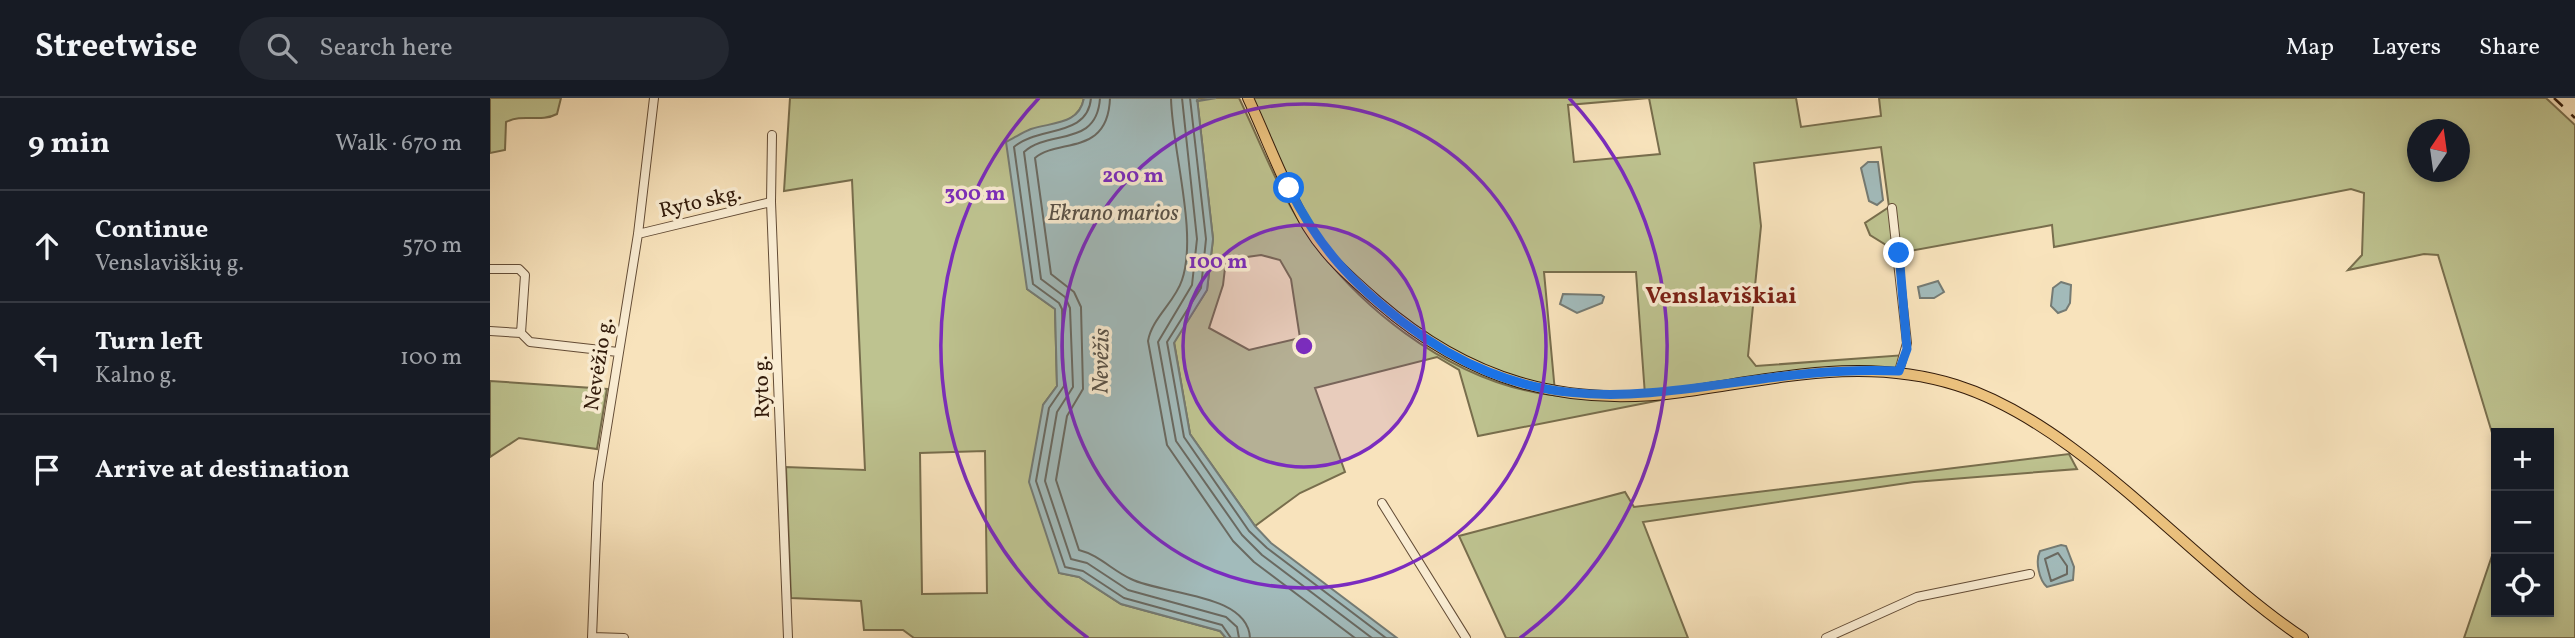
<!DOCTYPE html>
<meta charset="utf-8">
<style>
:root{--surface:#171b24;--page:#242831;--text:#f1f3f6;--muted:#9ea1a6;--line:#363941}
body{margin:0;font-family:Vollkorn,serif;background:var(--page);color:var(--text)}
.controls{position:absolute;right:21px;bottom:21px;display:grid;overflow:hidden;border-radius:0px;box-shadow:0 4px 10px #0003}
.controls button{width:63px;height:63px;display:grid;place-items:center;padding:0;border:0;border-bottom:2px solid var(--line);background:var(--surface);color:var(--text);font:35px sans-serif}
.compass{position:absolute;left:1917px;top:21px;width:63px;height:63px;border-radius:50%;background:var(--surface);box-shadow:0 4px 10px #0003;rotate:13deg}
.stop{position:absolute;width:21px;height:21px;margin:-16px;border:5px solid #1a73e8;border-radius:50%;background:#fff}
.stop.end{background:#1a73e8;border-color:#fff;box-shadow:0 2px 7px #0008}
.list{margin:0;padding:0;list-style:none}
h2{display:flex;justify-content:space-between;align-items:center;height:91px;margin:0;padding:0 28px;font-size:30px}
h2 small{font-size:23px;font-weight:400;color:var(--muted)}
.list li{display:grid;grid-template-columns:46px 1fr auto;gap:21px;align-items:center;box-sizing:border-box;height:112px;padding:0 28px;border-top:2px solid var(--line)}
.list b{display:block;font-size:26px;white-space:nowrap}
.list p{margin:0;font-size:23px;white-space:nowrap;color:var(--muted)}
.list em{font-size:23px;font-style:normal;color:var(--muted)}
.icon{flex:none;width:38px;height:38px;fill:none;stroke:currentColor;stroke-width:2;stroke-linecap:round;stroke-linejoin:round}
.map{position:relative;flex:none;width:2085px;height:540px;overflow:hidden}
header{display:flex;align-items:center;gap:42px;box-sizing:border-box;height:98px;padding:0 35px;background:var(--surface);border-bottom:2px solid var(--line)}
header strong{font-size:33px}
nav{display:flex;gap:38px;margin-inline-start:auto;font-size:24px}
.search{width:490px;height:63px;background:var(--page);display:flex;align-items:center;gap:18px;box-sizing:border-box;padding:0 24px;border-radius:38px;color:var(--muted);font-size:26px}
main{display:flex}
aside{flex:1;background:var(--surface)}
.map>svg:first-child{display:block}
.green{fill:#bec390;stroke:#786e4d;stroke-width:2;fill-rule:evenodd}
.water{fill:#a2bbbb;stroke:#757b74;stroke-width:2}
.lines{fill:none;stroke-linecap:round;stroke-linejoin:round}
.shore{stroke:#6a6a62;stroke-width:2}
.stream{stroke:#757b74;stroke-width:2.5}
.minor-casing{stroke:#634c36;stroke-width:10}
.major-casing{stroke:#311a0a;stroke-width:12}
.minor{stroke:#faedd3;stroke-width:8}
.major{stroke:#ecc27e;stroke-width:10}
.rail{stroke:#311a0a;stroke-width:2.5;stroke-dasharray:12 12;stroke-linecap:butt}
.route{stroke:#1a73e8;stroke-width:9}
.ring{fill:none;stroke:#7b2cbf;stroke-width:3.5}
.labels{text-anchor:middle;stroke-width:7;stroke-linejoin:round;paint-order:stroke}
.street-label{font-size:21px;fill:#311a0a;stroke:#faedd3}
.water-label{font-size:23px;font-style:italic;fill:#595248;stroke:#faedd3}
.quarter-label{font-size:24px;font-weight:bold;fill:#7a1f14;stroke:#faedd3}
.centre{fill:#7b2cbf;stroke:#faedd3;stroke-width:3.5}
.ring-label{font-size:21px;text-anchor:middle;font-weight:bold;fill:#7b2cbf;stroke:#faedd3;stroke-width:7;stroke-linejoin:round;paint-order:stroke}
</style>
<header>
<strong>Streetwise</strong>
<div class="search"><svg class="icon" aria-label="search" viewBox="0 0 24 24"><circle cx="10" cy="10" r="6"/><path d="M15 15l6 6"/></svg>Search here</div>
<nav><a>Map</a><a>Layers</a><a>Share</a></nav>
</header>
<main>
<aside>
<h2>9 min<small>Walk · 670 m</small></h2>
<ul class="list">
<li><svg class="icon" aria-label="ahead" viewBox="0 0 24 24"><path d="M12 20V5M6 11l6-6 6 6"/></svg><div><b>Continue</b><p>Venslaviškių g.</p></div><em>570 m</em></li>
<li><svg class="icon" aria-label="left" viewBox="0 0 24 24"><path d="M17 20v-9H6M10 6l-5 5 5 5"/></svg><div><b>Turn left</b><p>Kalno g.</p></div><em>100 m</em></li>
<li><svg class="icon" aria-label="arrive" viewBox="0 0 24 24"><path d="M6 21V4h12l-3 4 3 4H6"/></svg><div><b>Arrive at destination</b></div></li>
</ul>
</aside>
<div class="map">
<svg width="2085" height="540" viewBox="0 0 2085 540">
<rect width="100%" height="100%" fill="#f8e3bc"/>
<filter id="stains"><feTurbulence type="fractalNoise" baseFrequency=".00286" numOctaves="4"/><feColorMatrix values="0 0 0 0 .2 0 0 0 0 .09 0 0 0 0 .02 0 0 0 .5 -.17"/></filter>
<radialGradient id="worn" r=".72"><stop offset=".6" stop-color="#630" stop-opacity="0"/><stop offset="1" stop-color="#630" stop-opacity=".3"/></radialGradient>
<!-- green -->
<path class="green" d="M0,0H71L67,16C50,25 33,15 16,24L15,52L0,55Z
M300,0H594C590,26 561,27 539,32L537,191L565,211L567,288L553,307L569,475L589,479L631,506L730,533L736,540H424L413,532H374L371,503L301,500L296,369L375,372L362,82L294,93ZM495,353L497,495L432,496L430,355Z
M707,0H749C770,43 787,90 813,129C864,207 955,278 1048,295C1091,302 1133,303 1176,301L988,338L969,272L947,259L825,290L855,374L810,395L765,428L700,336L684,244L717,192L723,141ZM771,157L790,162L801,181L810,240L759,252L719,230L733,187L736,162Z
M762,0H1306L1311,29L1391,18L1389,0H2056L2085,27V540H1974L2006,446V514H2059V335H2006V348L1948,157L1934,156L1858,172L1872,157L1874,95L1861,91L1564,149L1562,127L1409,155L1380,137L1375,125L1399,109L1391,49L1264,65L1271,128L1258,258L1266,268L1415,257L1409,273L1369,271L1155,297L1146,174H1054L1065,294L967,260L852,173L818,128ZM1159,0L1170,56L1084,64L1078,7ZM1927,32H1969V74H1927Z
M0,283L117,291L107,351L29,340L0,359Z
M1579,356L1587,371L1424,384L1153,424L1198,540H1016L969,438L1135,394L1144,409Z"/>
<!-- water -->
<path class="water" d="M594,0H707L723,141L717,192L684,245L700,336L765,428L781,445L907,540H736L730,533L631,506L589,479L569,475L539,384L553,307L567,288L565,211L537,191L516,44C524,40 533,34 541,31C563,24 589,27 594,0Z
M1378,64H1388L1393,102L1387,107L1379,103L1371,70Z
M1448,183L1454,194L1444,200H1430L1428,189Z
M1571,184L1581,187L1580,205L1576,212L1568,215L1561,208L1563,190Z
M1073,196L1111,197L1114,199L1112,205L1087,215L1070,206Z
M1571,447L1576,448L1584,469L1583,482L1557,489C1549,482 1545,463 1550,453Z"/>
<g class="lines">
<!-- shore -->
<path class="shore" d="M601,0C598,40 547,28 524,49L543,186L569,205L572,211L574,288L559,310L546,383L575,469L593,473L634,500L732,527L741,540
M610,0C607,50 559,31 534,54L551,181L575,199L580,210L583,289L567,314L555,383L581,461L597,465L638,492L736,519L747,529L749,540
M620,0C618,59 568,40 545,60L561,176L584,194L591,209L593,291L577,318L566,382L589,452C609,457 623,473 641,481C673,497 758,495 760,540
M681,0C682,52 708,135 692,182C685,204 662,220 658,243L677,347L743,443L764,464L865,540
M692,0L707,141L702,187L668,244L686,343L752,437L772,457L882,540
M700,0L716,141L711,190L677,244L694,339L759,433L777,450L896,540
M1568,455L1577,468V476L1561,483L1555,461Z"/>
<!-- stream -->
<path class="stream" d="M707,3L725,0"/>
<!-- minor casing -->
<g class="minor-casing">
<path id="minor" d="M282,37L281,104L298,540
M1402,110L1417,245L1409,273
M148,136L281,104
M0,171H29L35,177L31,235L40,244L128,254
M0,233L31,235
M892,405L976,540
M102,539L134,540
M102,540L108,385L148,136L164,0
M1336,540L1427,499L1540,476"/>
</g>
<!-- major casing -->
<g class="major-casing">
<path id="major" d="M758,0C778,43 794,88 818,129C836,159 862,181 888,204C978,282 1073,310 1192,294C1285,281 1373,258 1466,287C1591,326 1702,466 1813,540"/>
</g>
<!-- minor -->
<use href="#minor" class="minor"/>
<!-- major -->
<use href="#major" class="major"/>
<!-- rail -->
<path class="rail" d="M2064,0L2085,20"/>
</g>
<g class="lines">
<!-- route -->
<path class="route" d="M799,90C829,150 862,185 914,225C1088,357 1220,264 1409,273L1417,251L1409,155"/>
</g>
<!-- distance rings -->
<circle cx="814" cy="248" r="121" fill="#7b2cbf" fill-opacity=".12"/>
<g class="ring">
<circle cx="814" cy="248" r="121"/>
<circle cx="814" cy="248" r="242"/>
<path d="M598 540A363 363 0 0 1 549 0M1079 0A363 363 0 0 1 1030 540"/>
</g>
<g class="labels">
<!-- street labels -->
<g class="street-label">
<text transform="translate(210 103) rotate(-13)" y="7">Ryto skg.</text>
<text transform="translate(108 266) rotate(-81)" y="7">Nevėžio g.</text>
<text transform="translate(271 289) rotate(-92)" y="7">Ryto g.</text>
</g>
<!-- water labels -->
<g class="water-label">
<text x="623" y="122">Ekrano marios</text>
<text transform="translate(610 263) rotate(-89)" y="8">Nevėžis</text>
</g>
<!-- quarter labels -->
<g class="quarter-label">
<text x="1231" y="205">Venslaviškiai</text>
</g>
</g>
<circle cx="814" cy="248" r="10" class="centre"/>
<g class="ring-label">
<text x="643" y="84">200 m</text>
<text x="485" y="102">300 m</text>
<text x="728" y="170">100 m</text>
</g>
<rect width="100%" height="100%" filter="url(#stains)"/>
<rect width="100%" height="100%" fill="url(#worn)"/>
</svg>
<div class="controls">
<button>+</button>
<button>−</button>
<button><svg class="icon" aria-label="locate" viewBox="0 0 24 24"><circle cx="12" cy="12" r="6"/><path d="M12 2v4M12 18v4M2 12h4M18 12h4"/></svg></button>
</div>
<svg class="compass" viewBox="-18 -18 36 36"><path d="M0-13l5 13h-10z" fill="#e53935"/><path d="M0 13l5-13h-10z" fill="#9ea1a6"/></svg>
<div class="stop" style="left:799px;top:90px"></div>
<div class="stop end" style="left:1409px;top:155px"></div>
</div>
</main>
